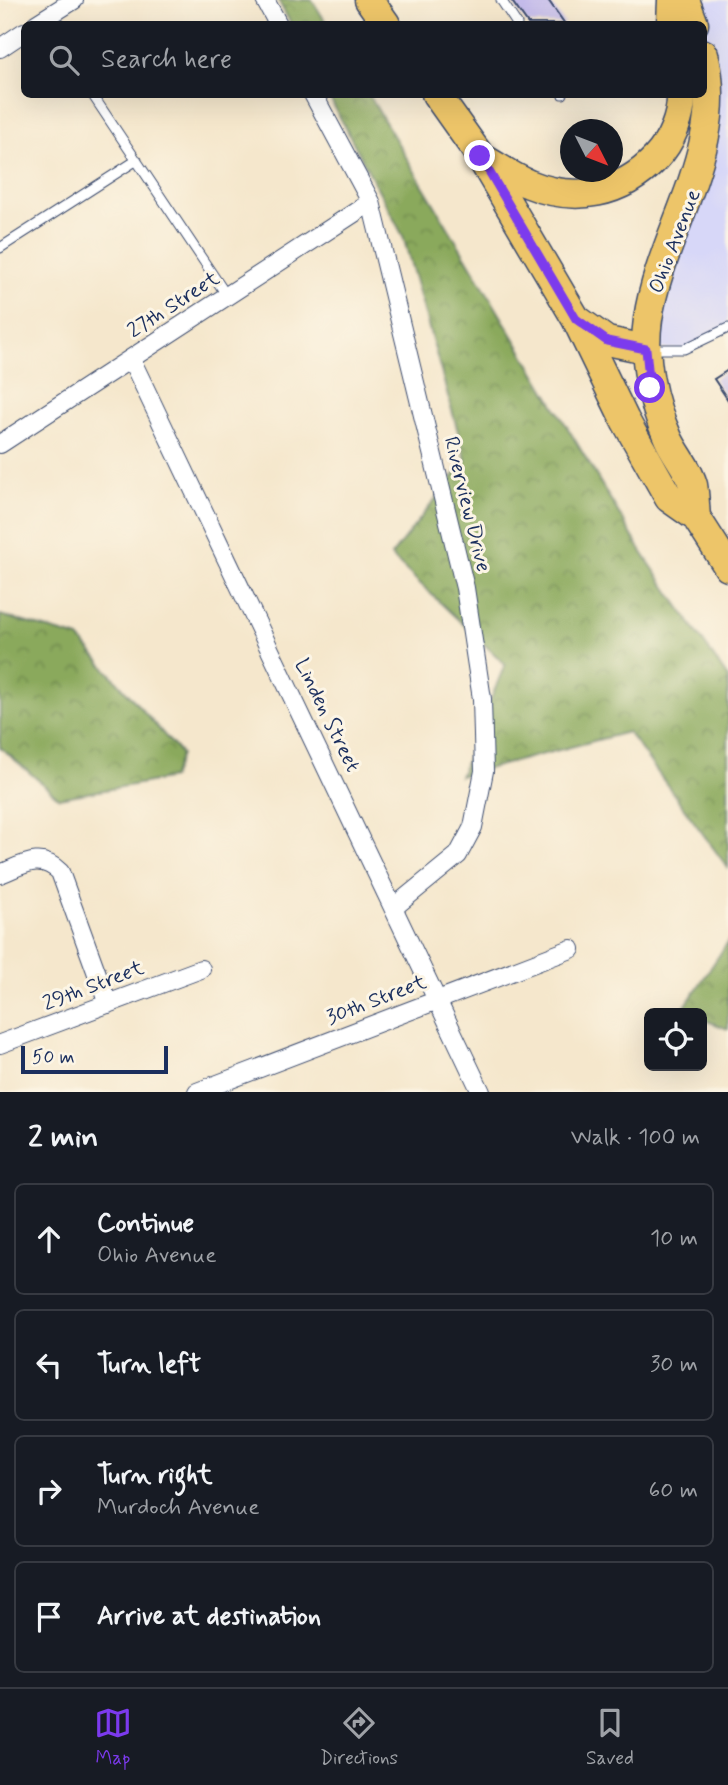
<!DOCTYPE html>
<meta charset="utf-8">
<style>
:root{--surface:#171b24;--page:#20242c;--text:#f1f3f6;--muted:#9ea1a6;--line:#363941;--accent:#7c3aed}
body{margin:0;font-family:Mynerve,sans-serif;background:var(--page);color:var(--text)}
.controls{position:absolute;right:21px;bottom:21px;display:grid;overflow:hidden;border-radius:10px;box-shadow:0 7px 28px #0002}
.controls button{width:63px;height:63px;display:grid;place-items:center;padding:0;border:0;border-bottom:2px solid var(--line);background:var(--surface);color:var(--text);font:35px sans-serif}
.compass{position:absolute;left:560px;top:119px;width:63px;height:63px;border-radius:50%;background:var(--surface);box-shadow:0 7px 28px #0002;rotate:132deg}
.scale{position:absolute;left:21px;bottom:18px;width:147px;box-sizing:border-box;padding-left:7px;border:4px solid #1b2f5e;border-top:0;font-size:19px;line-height:24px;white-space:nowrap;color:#1b2f5e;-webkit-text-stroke:5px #fcf5e5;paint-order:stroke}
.stop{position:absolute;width:21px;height:21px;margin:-16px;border:5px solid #7c3aed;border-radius:50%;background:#fff}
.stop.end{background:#7c3aed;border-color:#fff;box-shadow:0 2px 7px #0008}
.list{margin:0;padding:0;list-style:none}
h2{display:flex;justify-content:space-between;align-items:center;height:91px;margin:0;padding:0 28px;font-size:30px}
h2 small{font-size:23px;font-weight:400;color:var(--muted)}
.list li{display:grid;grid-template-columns:46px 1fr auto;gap:21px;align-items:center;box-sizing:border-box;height:112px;margin:0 14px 14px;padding:0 14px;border:2px solid var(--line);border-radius:10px}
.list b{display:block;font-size:26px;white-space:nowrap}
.list p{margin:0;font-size:23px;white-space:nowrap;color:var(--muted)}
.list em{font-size:23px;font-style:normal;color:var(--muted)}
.icon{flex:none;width:38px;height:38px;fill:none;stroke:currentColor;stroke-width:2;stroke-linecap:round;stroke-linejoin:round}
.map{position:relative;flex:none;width:728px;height:1092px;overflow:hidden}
.search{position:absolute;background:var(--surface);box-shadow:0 7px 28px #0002;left:21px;right:21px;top:21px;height:77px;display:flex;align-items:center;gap:18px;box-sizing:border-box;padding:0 24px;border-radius:10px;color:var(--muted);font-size:26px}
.sheet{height:595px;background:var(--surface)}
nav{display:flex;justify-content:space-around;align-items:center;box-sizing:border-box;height:98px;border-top:2px solid var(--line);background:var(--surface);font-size:19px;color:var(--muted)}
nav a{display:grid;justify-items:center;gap:4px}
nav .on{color:var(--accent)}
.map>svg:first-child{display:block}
.built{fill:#d7d7f8}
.forest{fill:url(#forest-crowns);stroke:#526c5d;stroke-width:2}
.building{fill:#c4bbea}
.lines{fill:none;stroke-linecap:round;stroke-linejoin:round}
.lane-casing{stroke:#3c4b6e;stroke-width:11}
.street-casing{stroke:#3c4b6e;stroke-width:20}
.primary-casing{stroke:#3c4b6e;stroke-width:31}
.lane{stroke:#fff;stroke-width:9}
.street{stroke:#fff;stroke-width:18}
.primary{stroke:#edc569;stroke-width:28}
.route{stroke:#7c3aed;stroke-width:9}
.labels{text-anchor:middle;stroke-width:6;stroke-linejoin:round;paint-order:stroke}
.street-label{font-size:21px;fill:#1b2f5e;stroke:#fcf5e5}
</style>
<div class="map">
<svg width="728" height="1092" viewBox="0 0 728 1092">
<defs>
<pattern id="forest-crowns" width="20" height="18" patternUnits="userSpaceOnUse" patternTransform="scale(1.75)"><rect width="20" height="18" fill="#8aa95c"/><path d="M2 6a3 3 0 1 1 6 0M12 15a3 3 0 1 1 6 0" fill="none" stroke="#708a4f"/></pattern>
</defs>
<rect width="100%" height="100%" fill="#fcf5e5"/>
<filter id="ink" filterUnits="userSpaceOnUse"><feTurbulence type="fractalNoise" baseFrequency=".0143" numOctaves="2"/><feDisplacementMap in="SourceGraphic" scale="14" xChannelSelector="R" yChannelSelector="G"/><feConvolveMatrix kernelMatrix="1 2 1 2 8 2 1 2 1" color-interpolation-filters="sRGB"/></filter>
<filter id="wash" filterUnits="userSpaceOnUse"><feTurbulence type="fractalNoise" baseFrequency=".00686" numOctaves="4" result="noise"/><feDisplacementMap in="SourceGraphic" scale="28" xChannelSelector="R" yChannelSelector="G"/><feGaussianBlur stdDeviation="1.57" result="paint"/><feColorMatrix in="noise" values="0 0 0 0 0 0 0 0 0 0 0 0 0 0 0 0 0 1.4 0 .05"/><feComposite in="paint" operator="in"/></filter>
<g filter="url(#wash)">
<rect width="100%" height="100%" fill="#f5e7cc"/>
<!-- built -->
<path class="built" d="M685,0H728V328L684,349H646L696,185L704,24Z"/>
<!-- forest -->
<path class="forest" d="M278,0H312L327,24H291Z
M328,95H369L643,554L728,678V868L628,732L460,776L505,664L391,556L466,460L403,236Z
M0,615L79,638L181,754L172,778L59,798L0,747Z
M728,942V1029L702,1019V1013L682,1011Z"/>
<g id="blocks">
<!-- building -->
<path class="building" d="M511,0H548L565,24H528Z
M728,370V400L714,379Z"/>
</g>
</g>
<g filter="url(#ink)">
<use href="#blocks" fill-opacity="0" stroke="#3c4b6e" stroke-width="2"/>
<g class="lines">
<!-- lane casing -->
<g class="lane-casing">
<path id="lane" d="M501,0L517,24
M92,94L227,296
M562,94H563
M0,248L137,160
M652,349H684L728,328"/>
</g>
<!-- street casing -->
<g class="street-casing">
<path id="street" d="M265,0L278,24
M36,24L74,0
M0,48L24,32
M313,94L371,202L465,588L482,699L484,771L473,827L458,855L393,908
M131,359L481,1092
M0,444L371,202
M0,874C23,865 40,852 60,872L108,1004
M0,1044L201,969
M197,1092L571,949"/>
</g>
<!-- primary casing -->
<g class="primary-casing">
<path id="primary" d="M369,0L386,24
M685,0L694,24
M671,24L672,0
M436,94L480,156L576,319L625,420L669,498L696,517L728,567
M482,158C497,166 513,178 529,184C576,203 622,194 656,158C671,142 682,117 681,94
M579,321L607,341L646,349
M696,517C695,507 695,496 693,485C689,469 675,454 668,438C652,402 642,359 648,319C661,230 728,149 704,54"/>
</g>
<!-- lane -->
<use href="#lane" class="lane"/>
<!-- street -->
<use href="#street" class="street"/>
<!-- primary -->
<use href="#primary" class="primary"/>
</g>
</g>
<g class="lines" filter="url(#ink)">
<!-- route -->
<path class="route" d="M480,156L576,319L607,341L646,349L650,388"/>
</g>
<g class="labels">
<!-- street labels -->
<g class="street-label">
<text transform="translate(674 241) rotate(-69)" y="7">Ohio Avenue</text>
<text transform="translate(173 304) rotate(-33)" y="7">27th Street</text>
<text transform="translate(468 504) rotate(76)" y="7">Riverview Drive</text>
<text transform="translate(328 715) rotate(64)" y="7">Linden Street</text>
<text transform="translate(93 985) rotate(-21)" y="7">29th Street</text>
<text transform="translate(376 999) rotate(-21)" y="7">30th Street</text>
</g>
</g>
</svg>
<div class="controls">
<button><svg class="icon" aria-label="locate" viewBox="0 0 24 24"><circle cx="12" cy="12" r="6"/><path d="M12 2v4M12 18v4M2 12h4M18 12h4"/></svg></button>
</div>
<svg class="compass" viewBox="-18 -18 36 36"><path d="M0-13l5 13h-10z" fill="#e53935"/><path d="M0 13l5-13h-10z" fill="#9ea1a6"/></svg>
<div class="scale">50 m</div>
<div class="stop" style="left:650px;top:388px"></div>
<div class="stop end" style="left:480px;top:156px"></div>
<div class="search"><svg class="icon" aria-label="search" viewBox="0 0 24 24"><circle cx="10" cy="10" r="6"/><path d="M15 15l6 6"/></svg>Search here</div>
</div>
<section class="sheet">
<h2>2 min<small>Walk · 100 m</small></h2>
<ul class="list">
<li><svg class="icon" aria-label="ahead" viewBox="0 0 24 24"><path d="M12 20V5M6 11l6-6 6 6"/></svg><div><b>Continue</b><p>Ohio Avenue</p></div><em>10 m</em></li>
<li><svg class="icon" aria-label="left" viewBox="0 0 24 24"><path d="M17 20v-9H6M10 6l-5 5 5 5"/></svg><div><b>Turn left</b></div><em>30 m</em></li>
<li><svg class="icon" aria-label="right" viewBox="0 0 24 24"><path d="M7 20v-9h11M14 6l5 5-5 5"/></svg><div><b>Turn right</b><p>Murdoch Avenue</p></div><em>60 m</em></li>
<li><svg class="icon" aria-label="arrive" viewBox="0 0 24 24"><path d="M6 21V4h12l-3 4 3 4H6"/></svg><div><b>Arrive at destination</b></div></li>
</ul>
</section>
<nav>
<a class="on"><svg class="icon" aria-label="map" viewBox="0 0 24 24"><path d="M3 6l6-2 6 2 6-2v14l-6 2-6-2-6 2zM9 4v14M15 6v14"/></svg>Map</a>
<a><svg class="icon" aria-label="directions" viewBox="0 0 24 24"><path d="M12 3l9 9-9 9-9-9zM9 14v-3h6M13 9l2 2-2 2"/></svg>Directions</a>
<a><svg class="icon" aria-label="saved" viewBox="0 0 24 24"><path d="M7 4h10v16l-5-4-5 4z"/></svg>Saved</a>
</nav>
